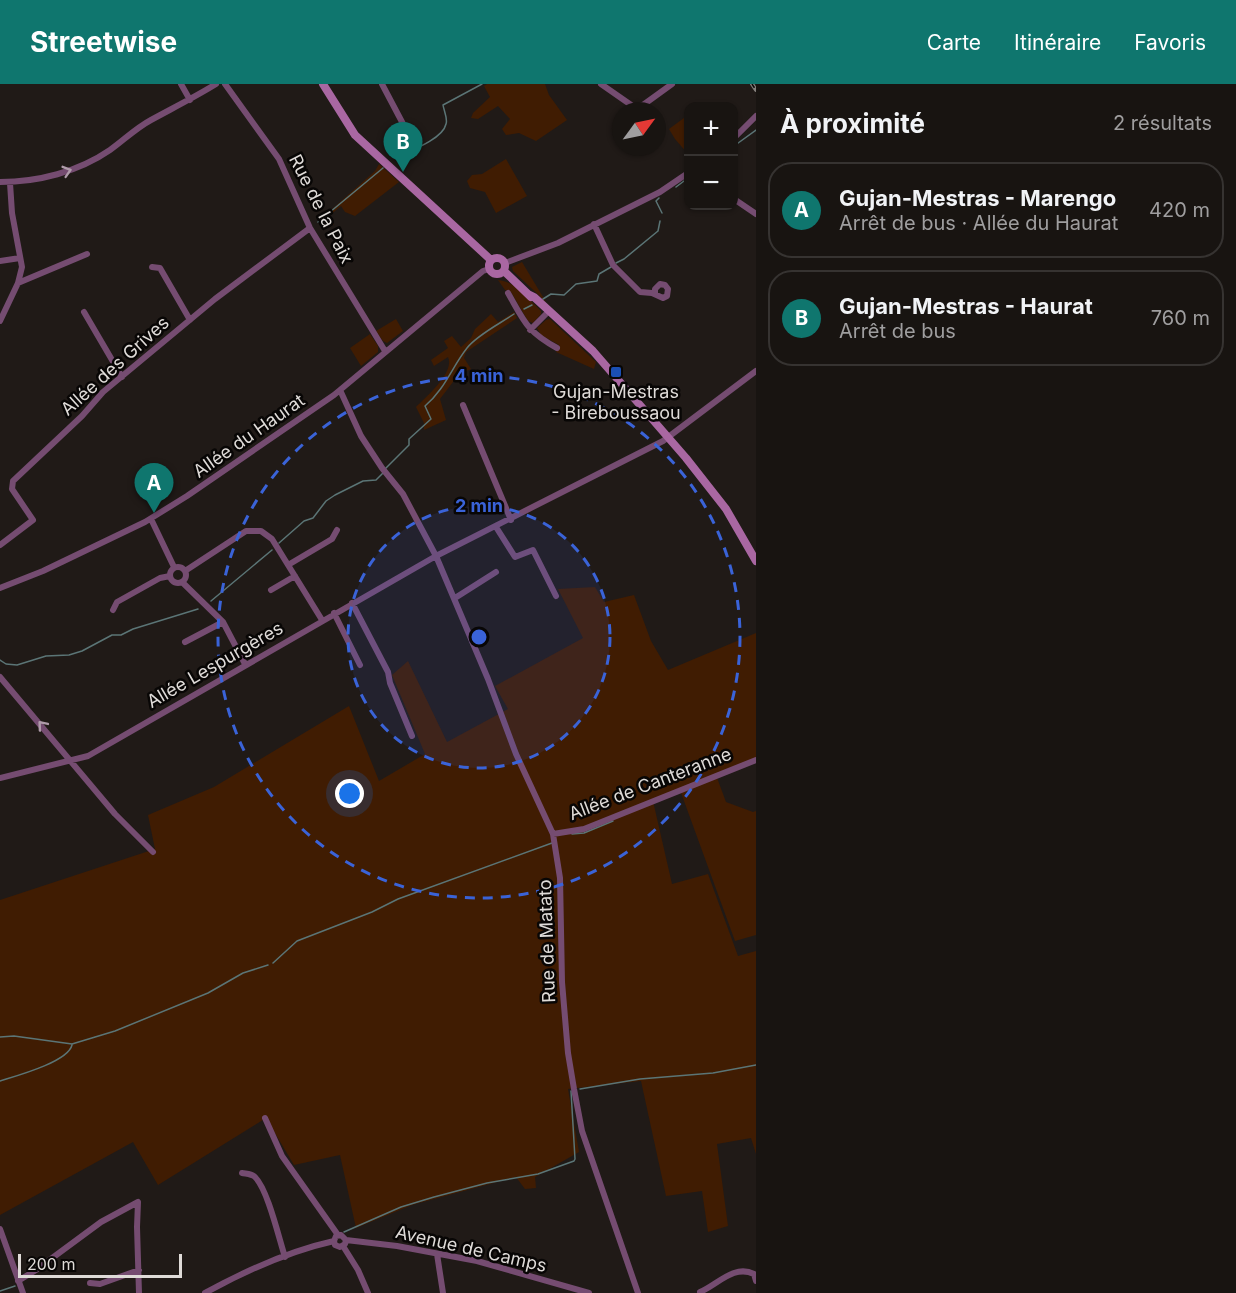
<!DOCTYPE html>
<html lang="fr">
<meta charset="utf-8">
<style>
:root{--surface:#181411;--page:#211d1a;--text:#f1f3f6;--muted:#9f9e9f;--line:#363331;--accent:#0f766e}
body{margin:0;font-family:Inter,sans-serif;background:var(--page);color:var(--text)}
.controls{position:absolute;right:18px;top:18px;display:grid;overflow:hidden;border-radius:12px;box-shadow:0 2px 4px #0004}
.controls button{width:54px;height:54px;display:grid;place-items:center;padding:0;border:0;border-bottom:2px solid var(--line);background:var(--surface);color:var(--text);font:30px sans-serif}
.compass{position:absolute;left:612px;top:18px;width:54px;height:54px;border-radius:50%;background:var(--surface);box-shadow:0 2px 4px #0004;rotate:57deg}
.scale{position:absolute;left:18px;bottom:15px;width:164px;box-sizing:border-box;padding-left:6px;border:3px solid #dfdbd8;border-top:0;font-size:16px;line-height:21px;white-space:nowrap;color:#dfdbd8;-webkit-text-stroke:4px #080605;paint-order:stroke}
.you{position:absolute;left:350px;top:710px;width:21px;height:21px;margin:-15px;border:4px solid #fff;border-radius:50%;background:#1a73e8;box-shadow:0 0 0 9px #1a73e833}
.badge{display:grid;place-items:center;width:39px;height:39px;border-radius:50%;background:var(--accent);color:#fff;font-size:20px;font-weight:700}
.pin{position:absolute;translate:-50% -50px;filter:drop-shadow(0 2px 3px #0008)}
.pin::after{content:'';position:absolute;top:32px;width:21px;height:18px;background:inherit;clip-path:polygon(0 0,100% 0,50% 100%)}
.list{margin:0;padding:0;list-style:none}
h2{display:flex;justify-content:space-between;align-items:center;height:78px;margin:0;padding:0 24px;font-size:26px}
h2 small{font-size:20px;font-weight:400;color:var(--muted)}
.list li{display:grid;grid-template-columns:39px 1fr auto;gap:18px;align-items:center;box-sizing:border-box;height:96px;margin:0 12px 12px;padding:0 12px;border:2px solid var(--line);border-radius:24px}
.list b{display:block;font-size:22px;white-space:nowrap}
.list p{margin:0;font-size:20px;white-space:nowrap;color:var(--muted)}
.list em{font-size:20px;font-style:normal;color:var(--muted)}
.map{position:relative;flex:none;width:756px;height:1209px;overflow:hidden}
header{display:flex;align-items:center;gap:36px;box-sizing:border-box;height:84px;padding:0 30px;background:var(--accent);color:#fff}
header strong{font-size:28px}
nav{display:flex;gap:33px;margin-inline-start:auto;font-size:21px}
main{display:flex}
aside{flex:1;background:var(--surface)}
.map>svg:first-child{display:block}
.green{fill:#401c02}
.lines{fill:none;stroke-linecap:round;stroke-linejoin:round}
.stream{stroke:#5b7576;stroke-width:1.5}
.minor{stroke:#754c71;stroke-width:6}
.secondary{stroke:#a967a2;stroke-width:8}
.rail-casing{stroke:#85807d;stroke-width:4}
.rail{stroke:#080605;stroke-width:1.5;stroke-dasharray:4.5;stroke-linecap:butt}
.oneway{stroke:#af9baa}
.ring{fill:none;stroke:#3a63d8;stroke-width:3;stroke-dasharray:10 8}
.transit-dot{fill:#1a4fb4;stroke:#080605;stroke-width:2}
.labels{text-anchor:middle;stroke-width:5;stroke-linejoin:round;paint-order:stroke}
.street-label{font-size:18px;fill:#dfdbd8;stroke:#080605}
.poi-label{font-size:18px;fill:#dfdbd8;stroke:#080605}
.centre{fill:#3a63d8;stroke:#080605;stroke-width:3}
.ring-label{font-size:18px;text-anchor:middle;font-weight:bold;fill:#3a63d8;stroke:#080605;stroke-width:5;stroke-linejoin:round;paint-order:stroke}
</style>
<header>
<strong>Streetwise</strong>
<nav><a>Carte</a><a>Itinéraire</a><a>Favoris</a></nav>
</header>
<main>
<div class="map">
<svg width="756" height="1209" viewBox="0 0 756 1209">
<rect width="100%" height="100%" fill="#201a17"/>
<!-- green -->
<path class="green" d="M487,0H545L549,11L567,36L536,57L519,49L506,51L502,45L510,35L498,22L478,35L471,34L473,29L490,13L484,2Z
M688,31V70L675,55L669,45Z
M506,75L527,112L496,129L485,108L470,104L467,97L472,91L482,90Z
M379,80L399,98L355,132L345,128L341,122L329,132L334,141L321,135L375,87Z
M522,178L546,218L513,187L512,183Z
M498,196C517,198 528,215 541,227V230L533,239L528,237L511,208L505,206Z
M514,228L517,234L466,268L464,274L471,285L459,290L440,315L446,336L424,346V339L416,323C427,312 455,288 448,273L434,282L431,276L448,264L444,257L452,252L461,263L471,254L475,245L491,230L498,238Z
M396,235L403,247L387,259L383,257L376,247Z
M550,235L596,278L594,285L556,268L559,261L541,251L537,244L546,236Z
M370,250L378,262V268L361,282L350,264Z
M595,503L604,518L634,511L651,557L668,586L756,549V675L716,691L726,718L753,728L756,727V851L735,857L680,706L653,717L672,800L708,790L738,872L756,867V1070L751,1054L717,1060L728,1142L708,1148L702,1107L666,1112L641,997L568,1005L579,1068L535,1093L536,1104L525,1105L516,1093L412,1121L356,1144L340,1071L294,1081L266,1034L158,1101L133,1058L0,1131V816L155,765L148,731L214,703L349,622L379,697L425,670L392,591L408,577L447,658L508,625L495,602L583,554L558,505Z"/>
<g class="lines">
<!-- stream -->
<path class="stream" d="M734,62L756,46
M397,73C410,67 443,55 446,40C448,35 444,27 443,21L482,0
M676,103L688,94
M659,114L656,117L662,129
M318,138L383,84
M616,179L624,175L658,147L660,137
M543,215L551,210L564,211L576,200L597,197L599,190L611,183
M524,225L532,221
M385,385L409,361V355L431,335L425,322C445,305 452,283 467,264C477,251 501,239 514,230
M279,459L304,437L313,434L326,417L335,411L363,397L376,396L383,389
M211,517L272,466
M0,576L6,580L17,581L46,572L69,571L82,567L112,551H121L133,545L198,525
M572,750L584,749L613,737
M273,879L297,857L372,828L398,815L552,759
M0,953L14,952L72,960L115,947L208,909L243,889L268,881
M0,997C16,992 68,978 72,961
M580,1005L640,995L713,989L756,981
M344,1148L401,1123L434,1113L487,1099L538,1090L574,1077L575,1075L571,1007
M0,1207L15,1202"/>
<!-- minor -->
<path class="minor" d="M181,0L190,16
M225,0L279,75L310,144L385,267
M382,0L411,55
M601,0L634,23L643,21L672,0
M734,54L756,32
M0,98C38,98 78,88 110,66C124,56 136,44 151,36C173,24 195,13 216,0
M734,115L756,130
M594,140L613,181L640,208L652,209L663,214L667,212L668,205L665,201L660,200L655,205V210
M0,177L20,174
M505,179L558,159L660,108L688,89
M152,183L160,184L190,236
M18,199L87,170
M508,209C524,237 527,248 557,264
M84,228L122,293
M0,237L18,199L22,183L12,129L10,99
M530,246L546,230
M340,306L361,352L382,384L403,410L436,472L488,595L516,670L553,750L560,794L562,898L568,969L574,1005L582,1047L638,1209
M463,321L511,436
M151,435L174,483
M496,443L515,473L533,466L556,512
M0,461L33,436L12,405L13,397L82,332L103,308L215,215L310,144
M288,481L332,455L337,446
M170 491a8 8 0 1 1 16 0a8 8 0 1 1-16 0Z
M185,487L246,447H261L272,455L322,536
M182,498L223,538L245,580
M0,504L43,487L145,438L187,412L334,311L483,187L489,185
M271,506L295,492
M455,514L496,488
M352,519L388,588L390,599L412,652
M113,526L117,518L160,494L170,492
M334,529L360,581
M185,558L223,538
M0,593L115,730L153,768
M0,694L88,672L436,472L663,357L756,287
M553,750L584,745L756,676
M265,1034L282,1072L338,1151
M242,1089C247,1090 252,1090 255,1093C268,1106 279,1155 285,1173
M0,1145L23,1209
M346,1156L345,1160L340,1163L335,1161L334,1157L336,1152L341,1151L346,1156L397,1162L477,1177L589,1209
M343,1162L358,1186L368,1209
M437,1170L443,1209
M18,1197L36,1186L101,1138L138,1118L137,1143L139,1209
M90,1199L100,1200L139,1186
M700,1208C717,1201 734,1180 754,1190L756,1197
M205,1209C245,1187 289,1167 334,1157"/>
<!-- secondary -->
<path class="secondary" d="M323,0L355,51L491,176
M489 182a8 8 0 1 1 16 0a8 8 0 1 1-16 0Z
M504,187L531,213
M528,210L534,213L593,267L686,374L726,425L756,477"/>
<!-- rail casing -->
<g class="rail-casing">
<path id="rail" d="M752,0L756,6"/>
</g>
<!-- rail -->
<use href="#rail" class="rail"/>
</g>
<!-- one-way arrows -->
<defs><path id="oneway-chevron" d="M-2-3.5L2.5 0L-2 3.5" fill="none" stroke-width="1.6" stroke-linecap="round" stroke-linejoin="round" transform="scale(1.5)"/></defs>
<g class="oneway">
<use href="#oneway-chevron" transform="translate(67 87) rotate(-17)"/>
<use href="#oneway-chevron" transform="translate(42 641) rotate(-130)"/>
</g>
<!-- distance rings -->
<circle cx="479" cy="553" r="131" fill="#3a63d8" fill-opacity=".12"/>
<g class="ring">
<circle cx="479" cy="553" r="131"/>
<circle cx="479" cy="553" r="261"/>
</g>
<!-- markers -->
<rect class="transit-dot" x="610" y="282" width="12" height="12" rx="3"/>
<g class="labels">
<!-- street labels -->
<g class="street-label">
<text transform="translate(321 125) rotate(63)" y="6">Rue de la Paix</text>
<text transform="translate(115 282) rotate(-42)" y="6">Allée des Grives</text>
<text transform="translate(249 352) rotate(-35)" y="6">Allée du Haurat</text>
<text transform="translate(215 581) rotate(-30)" y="6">Allée Lespurgères</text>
<text transform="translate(650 700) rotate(-21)" y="6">Allée de Canteranne</text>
<text transform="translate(547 857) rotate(-92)" y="6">Rue de Matato</text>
<text transform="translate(471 1165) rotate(13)" y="6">Avenue de Camps</text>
</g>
<!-- poi labels -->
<g class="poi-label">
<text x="616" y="314">Gujan-Mestras<tspan x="616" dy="21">- Bireboussaou</tspan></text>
</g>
</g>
<circle cx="479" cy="553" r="9" class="centre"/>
<g class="ring-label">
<text x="479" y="298">4 min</text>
<text x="479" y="428">2 min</text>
</g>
</svg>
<div class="controls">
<button>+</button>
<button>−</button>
</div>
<svg class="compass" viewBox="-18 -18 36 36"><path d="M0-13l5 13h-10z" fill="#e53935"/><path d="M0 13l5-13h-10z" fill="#9f9e9f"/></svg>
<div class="scale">200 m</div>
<div class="you"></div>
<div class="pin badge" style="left:154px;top:429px">A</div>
<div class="pin badge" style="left:403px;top:88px">B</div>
</div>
<aside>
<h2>À proximité<small>2 résultats</small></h2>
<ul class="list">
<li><span class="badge">A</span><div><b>Gujan-Mestras - Marengo</b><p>Arrêt de bus · Allée du Haurat</p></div><em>420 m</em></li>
<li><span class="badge">B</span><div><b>Gujan-Mestras - Haurat</b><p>Arrêt de bus</p></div><em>760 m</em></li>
</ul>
</aside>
</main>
